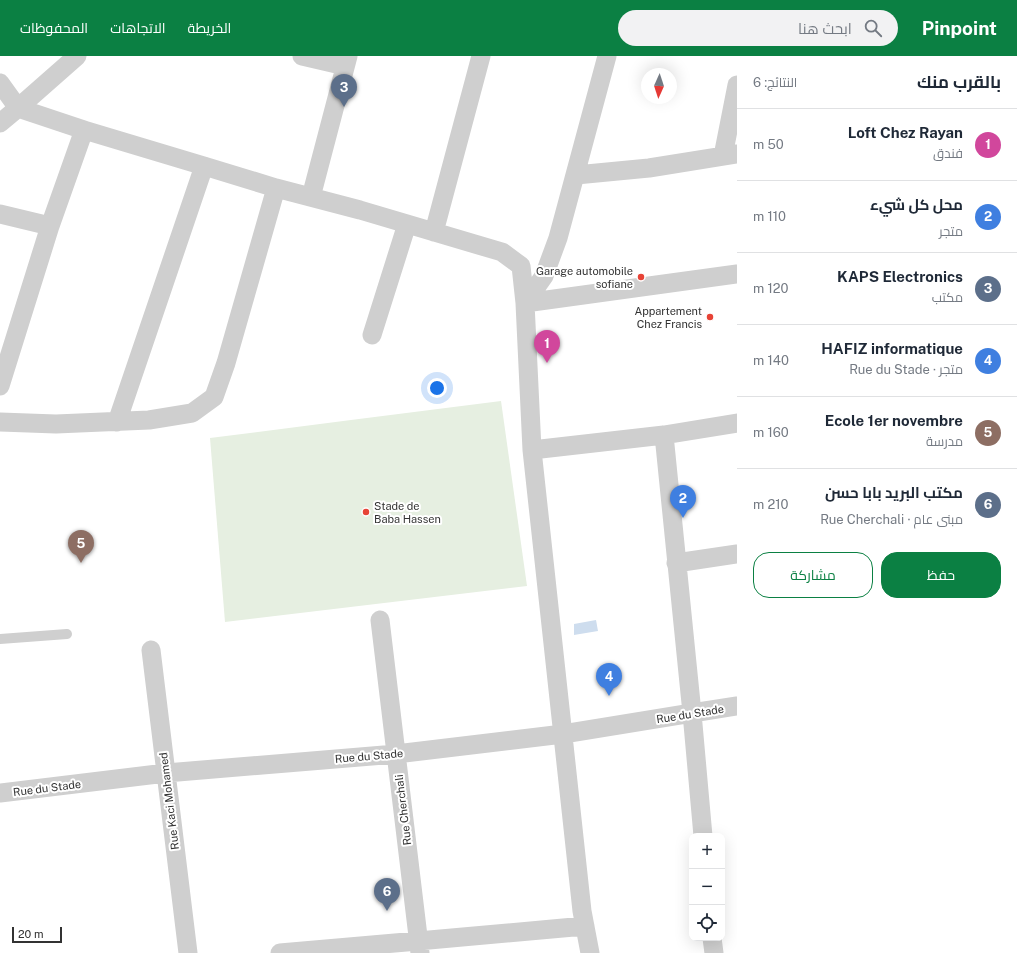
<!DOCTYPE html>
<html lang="ar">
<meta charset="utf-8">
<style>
:root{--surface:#fff;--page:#f2f2f3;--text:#1f2937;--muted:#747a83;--line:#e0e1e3;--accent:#0b8043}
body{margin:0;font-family:"Public Sans",Cairo,sans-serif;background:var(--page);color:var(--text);direction:rtl}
.controls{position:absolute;right:12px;bottom:12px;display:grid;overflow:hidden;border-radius:8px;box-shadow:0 4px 16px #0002}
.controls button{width:36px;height:36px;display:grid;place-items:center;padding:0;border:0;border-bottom:1px solid var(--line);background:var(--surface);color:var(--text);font:20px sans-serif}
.compass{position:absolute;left:641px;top:12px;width:36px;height:36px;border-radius:50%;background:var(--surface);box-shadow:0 4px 16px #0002;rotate:183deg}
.scale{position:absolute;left:12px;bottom:10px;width:50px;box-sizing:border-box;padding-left:4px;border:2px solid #323232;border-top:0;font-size:11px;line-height:14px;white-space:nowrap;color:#323232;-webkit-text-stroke:3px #fff;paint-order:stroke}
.you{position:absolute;left:437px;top:332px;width:14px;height:14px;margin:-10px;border:3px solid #fff;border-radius:50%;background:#1a73e8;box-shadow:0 0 0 6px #1a73e833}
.badge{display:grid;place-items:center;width:26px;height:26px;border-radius:50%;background:var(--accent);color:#fff;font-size:13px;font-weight:700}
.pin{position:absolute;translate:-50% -33px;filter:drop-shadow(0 1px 2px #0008)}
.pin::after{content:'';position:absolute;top:21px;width:14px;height:12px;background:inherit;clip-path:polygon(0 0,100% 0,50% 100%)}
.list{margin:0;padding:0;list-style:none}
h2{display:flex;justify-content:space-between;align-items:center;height:52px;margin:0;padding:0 16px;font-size:17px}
h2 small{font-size:13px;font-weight:400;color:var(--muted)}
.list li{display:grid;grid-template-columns:26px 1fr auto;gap:12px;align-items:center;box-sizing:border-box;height:72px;padding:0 16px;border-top:1px solid var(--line)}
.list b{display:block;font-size:15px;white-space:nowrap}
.list p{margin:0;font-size:13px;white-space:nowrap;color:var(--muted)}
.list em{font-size:13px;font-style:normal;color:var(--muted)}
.actions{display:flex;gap:8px;padding:12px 16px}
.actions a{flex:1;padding:9px 0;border:1px solid var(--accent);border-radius:16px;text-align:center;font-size:14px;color:var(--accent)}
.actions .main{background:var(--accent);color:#fff}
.icon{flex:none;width:22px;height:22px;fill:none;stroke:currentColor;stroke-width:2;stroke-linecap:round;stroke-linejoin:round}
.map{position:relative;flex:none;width:737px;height:897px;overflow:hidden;direction:ltr}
header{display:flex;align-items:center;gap:24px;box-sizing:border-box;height:56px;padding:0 20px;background:var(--accent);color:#fff}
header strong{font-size:19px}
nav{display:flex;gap:22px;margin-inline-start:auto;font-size:14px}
.search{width:280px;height:36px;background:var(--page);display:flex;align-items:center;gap:10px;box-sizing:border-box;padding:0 14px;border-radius:22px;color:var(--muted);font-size:15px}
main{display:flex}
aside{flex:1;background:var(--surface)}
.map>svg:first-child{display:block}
.green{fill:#e6efe1}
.water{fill:#ceddee}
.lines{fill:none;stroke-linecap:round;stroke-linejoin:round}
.lane{stroke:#cfcfcf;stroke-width:10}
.street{stroke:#cfcfcf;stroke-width:19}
.poi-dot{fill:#e74336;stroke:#fff;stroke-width:1.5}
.labels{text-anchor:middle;stroke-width:4;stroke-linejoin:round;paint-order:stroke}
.poi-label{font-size:11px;fill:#323232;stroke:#fff;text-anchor:end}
.street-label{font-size:11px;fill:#323232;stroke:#fff}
</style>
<header>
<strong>Pinpoint</strong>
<div class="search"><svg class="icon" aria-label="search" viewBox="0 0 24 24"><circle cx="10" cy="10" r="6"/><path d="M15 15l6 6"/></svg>ابحث هنا</div>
<nav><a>الخريطة</a><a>الاتجاهات</a><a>المحفوظات</a></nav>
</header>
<main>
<aside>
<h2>بالقرب منك<small>النتائج: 6</small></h2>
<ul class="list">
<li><span class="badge" style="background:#d1479c">1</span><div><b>Loft Chez Rayan</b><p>فندق</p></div><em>50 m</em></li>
<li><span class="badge" style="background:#3f7fe0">2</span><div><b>محل كل شيء</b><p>متجر</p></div><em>110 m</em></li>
<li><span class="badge" style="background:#5c6f8a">3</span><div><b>KAPS Electronics</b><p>مكتب</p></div><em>120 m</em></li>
<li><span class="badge" style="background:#3f7fe0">4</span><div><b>HAFIZ informatique</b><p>متجر · Rue du Stade</p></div><em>140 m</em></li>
<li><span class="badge" style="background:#8d6e63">5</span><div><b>Ecole 1er novembre</b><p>مدرسة</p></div><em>160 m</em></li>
<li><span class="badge" style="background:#5c6f8a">6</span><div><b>مكتب البريد بابا حسن</b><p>مبنى عام · Rue Cherchali</p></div><em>210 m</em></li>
</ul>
<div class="actions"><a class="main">حفظ</a><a>مشاركة</a></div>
</aside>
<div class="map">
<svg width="737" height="897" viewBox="0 0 737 897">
<rect width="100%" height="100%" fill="#fff"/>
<!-- green -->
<path class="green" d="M501,345L527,530L225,566L210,382L351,364Z"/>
<!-- water -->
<path class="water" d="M596,564L598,575L574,579V568Z"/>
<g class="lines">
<!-- lane -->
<path class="lane" d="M0,583L67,578"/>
<!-- street -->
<path class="street" d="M77,0L18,52L84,74L204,110L276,132L360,154L502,196L521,210L525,247L532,394L582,855L590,897
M302,0L345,10
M0,27L18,52L0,67
M723,100L737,29
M576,119L649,112L737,98
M311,141L348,0
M0,158L50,170
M434,176L481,0
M525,247L544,220L558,182L607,0
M525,247L737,218
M372,279L407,168
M0,330L50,170L84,74
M0,366L56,368L149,364L192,357L214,341L226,307L276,132
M117,366L204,110
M664,379L692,657L703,780
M532,394L664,379L737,367
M676,507L737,498
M380,564L420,897
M151,594L188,897
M0,737L166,717L396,698L563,678L692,657L737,650
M712,882L714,897
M280,897L418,885L585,870"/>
</g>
<!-- markers -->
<g class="poi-dot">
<circle cx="641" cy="221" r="4"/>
<circle cx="710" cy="261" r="4"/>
<circle cx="366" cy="456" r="4"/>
</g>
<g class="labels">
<!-- poi labels -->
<g class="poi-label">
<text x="633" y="219">Garage automobile<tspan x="633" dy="13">sofiane</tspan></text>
<text x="702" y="259">Appartement<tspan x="702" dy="13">Chez Francis</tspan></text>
<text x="374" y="454" text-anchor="start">Stade de<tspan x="374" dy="13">Baba Hassen</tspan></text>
</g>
<!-- street labels -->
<g class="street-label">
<text transform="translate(690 658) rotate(-9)" y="4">Rue du Stade</text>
<text transform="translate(369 700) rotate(-5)" y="4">Rue du Stade</text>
<text transform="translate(47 732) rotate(-7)" y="4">Rue du Stade</text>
<text transform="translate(169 745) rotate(-97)" y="4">Rue Kaci Mohamed</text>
<text transform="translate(403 754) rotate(-97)" y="4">Rue Cherchali</text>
</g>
</g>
</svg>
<div class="controls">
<button>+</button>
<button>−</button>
<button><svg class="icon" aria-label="locate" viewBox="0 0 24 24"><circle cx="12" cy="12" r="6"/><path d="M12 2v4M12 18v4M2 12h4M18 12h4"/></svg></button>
</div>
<svg class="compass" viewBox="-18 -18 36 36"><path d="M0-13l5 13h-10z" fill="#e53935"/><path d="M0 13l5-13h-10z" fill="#747a83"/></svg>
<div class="scale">20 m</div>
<div class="you"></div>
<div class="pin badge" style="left:547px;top:307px;background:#d1479c">1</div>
<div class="pin badge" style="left:683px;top:462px;background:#3f7fe0">2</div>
<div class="pin badge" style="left:344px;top:51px;background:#5c6f8a">3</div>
<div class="pin badge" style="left:609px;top:640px;background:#3f7fe0">4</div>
<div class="pin badge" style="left:81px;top:507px;background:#8d6e63">5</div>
<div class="pin badge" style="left:387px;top:855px;background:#5c6f8a">6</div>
</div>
</main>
